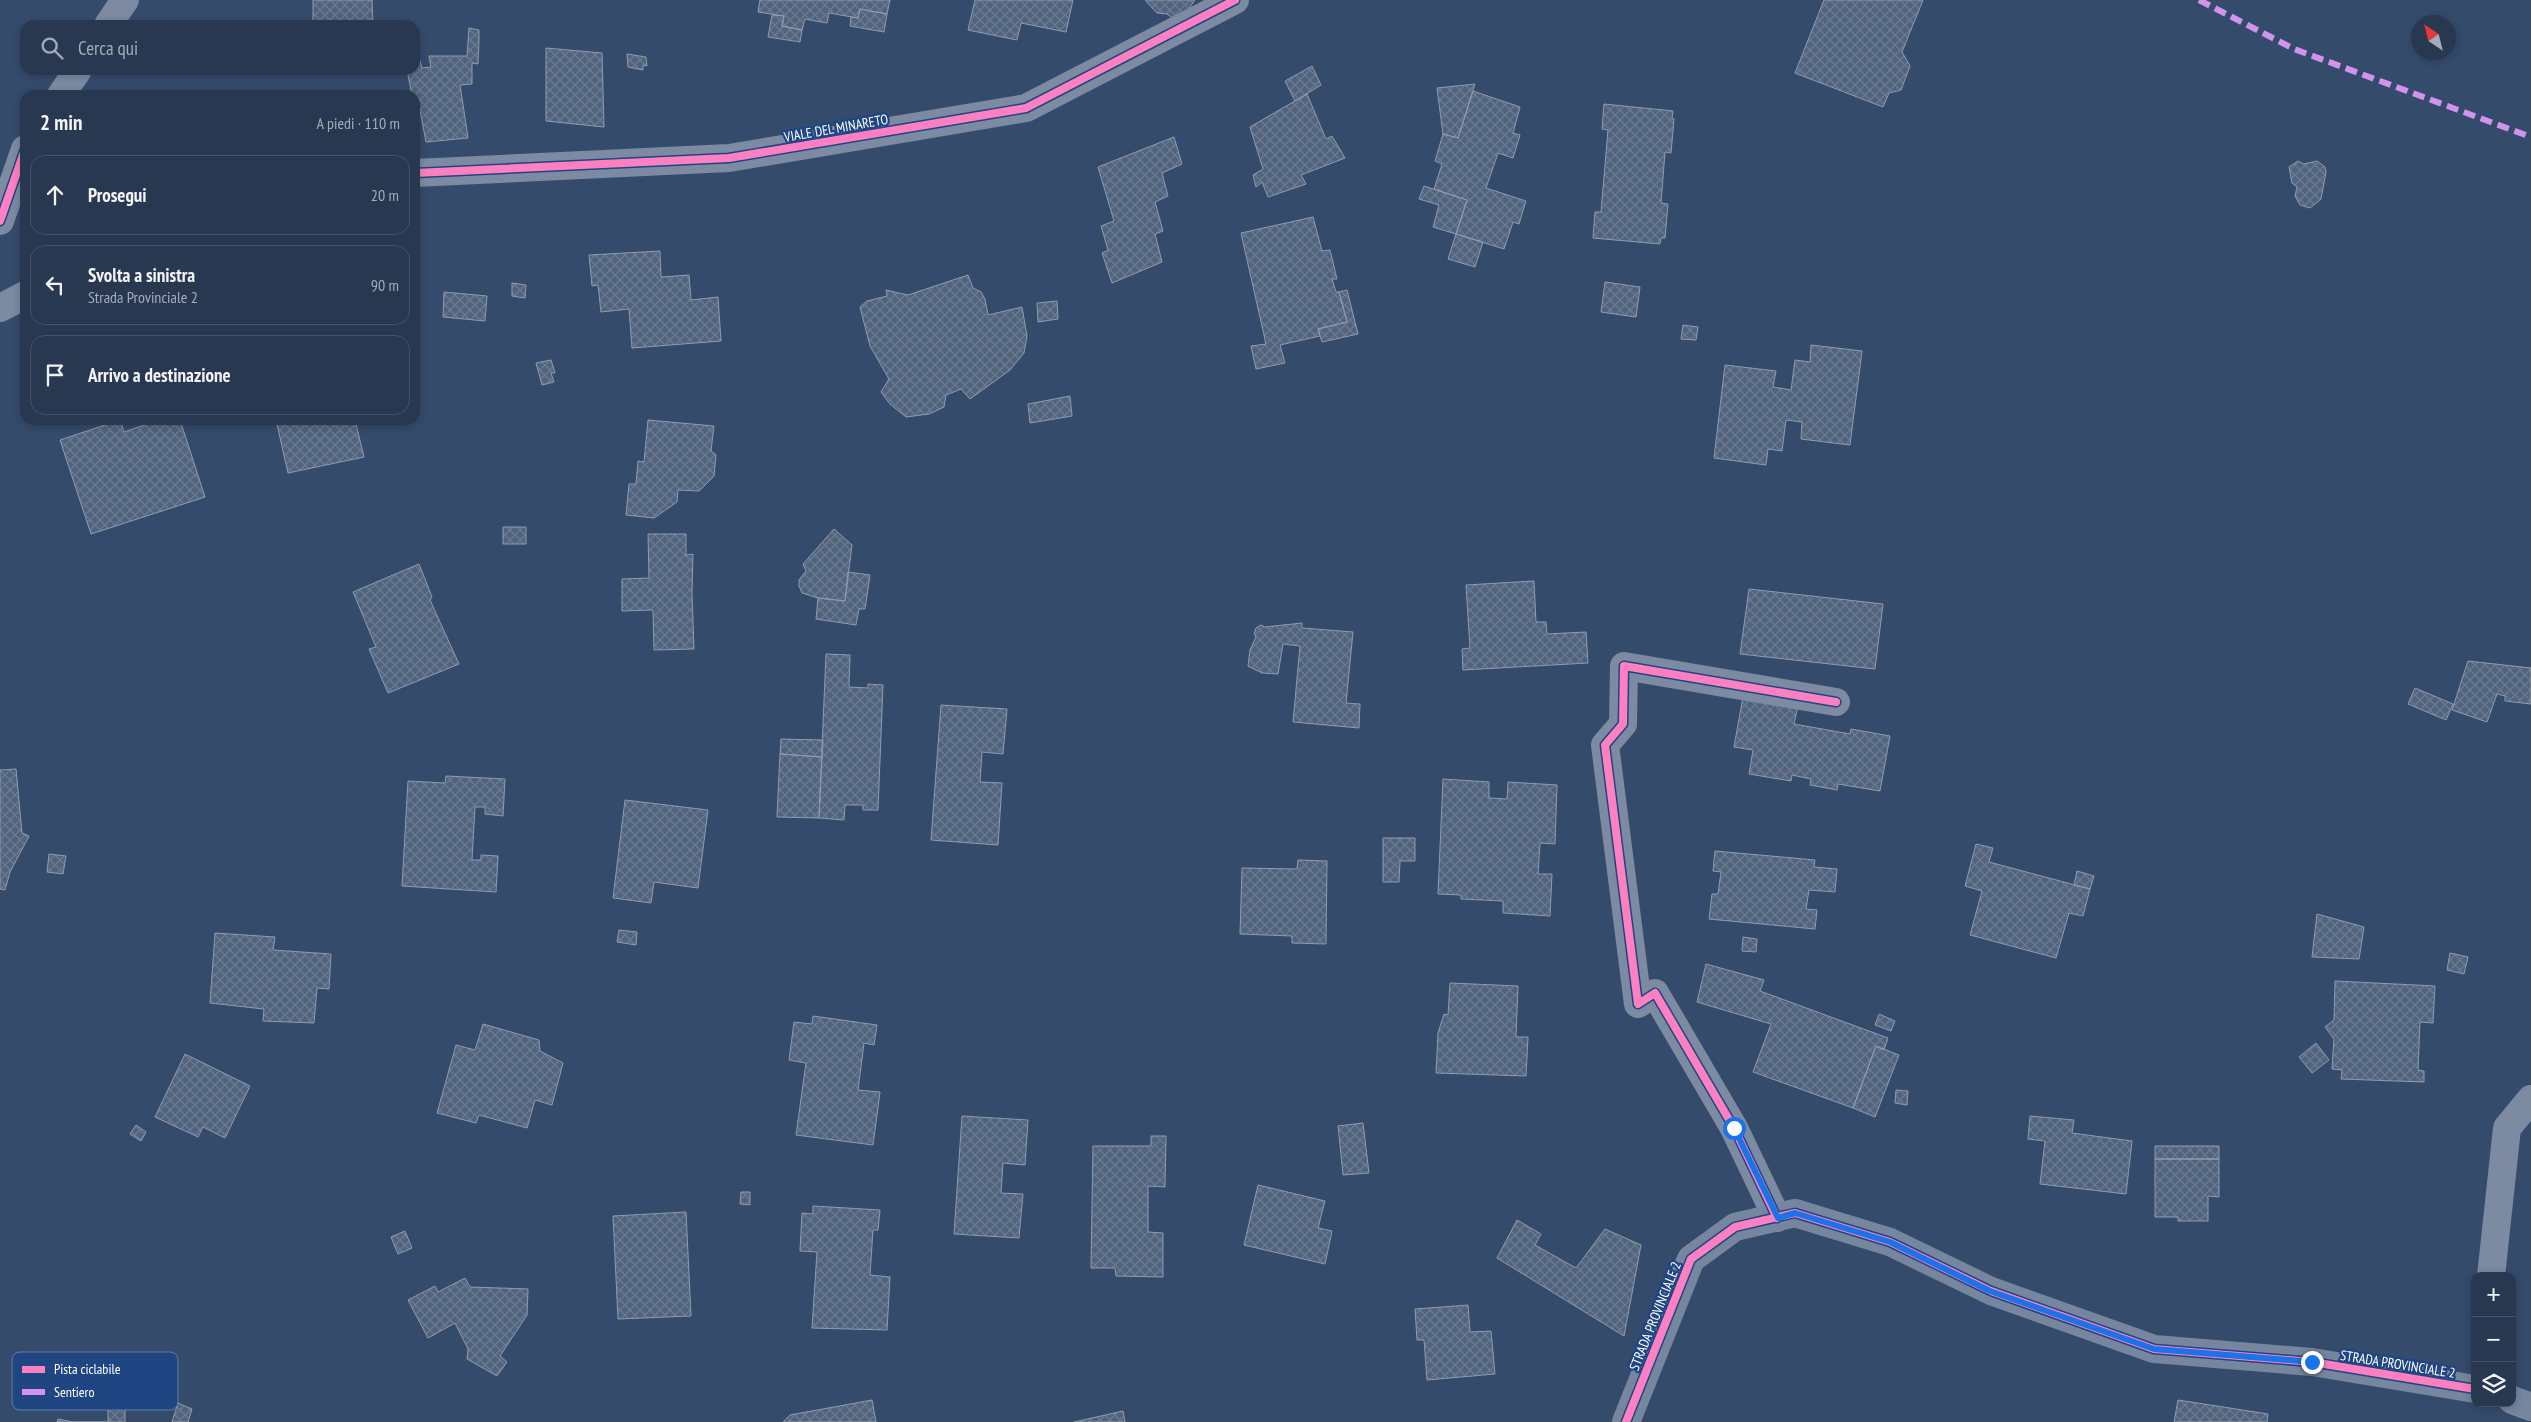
<!DOCTYPE html>
<html lang="it">
<meta charset="utf-8">
<style>
:root{--surface:#283851;--page:#303f58;--text:#f1f3f6;--muted:#a5acb7;--line:#445268}
body{margin:0;font-family:"PT Sans Narrow",sans-serif;background:var(--page);color:var(--text)}
.controls{position:absolute;right:15px;bottom:15px;display:grid;overflow:hidden;border-radius:10px;box-shadow:0 2px 8px #0003}
.controls button{width:45px;height:45px;display:grid;place-items:center;padding:0;border:0;border-bottom:1px solid var(--line);background:var(--surface);color:var(--text);font:25px sans-serif}
.compass{position:absolute;left:2411px;top:15px;width:45px;height:45px;border-radius:50%;background:var(--surface);box-shadow:0 2px 8px #0003;rotate:325deg}
.stop{position:absolute;width:15px;height:15px;margin:-11px;border:4px solid #1a73e8;border-radius:50%;background:#fff}
.stop.end{background:#1a73e8;border-color:#fff;box-shadow:0 1px 5px #0008}
.list{margin:0;padding:0;list-style:none}
h2{display:flex;justify-content:space-between;align-items:center;height:65px;margin:0;padding:0 20px;font-size:21px}
h2 small{font-size:16px;font-weight:400;color:var(--muted)}
.list li{display:grid;grid-template-columns:32px 1fr auto;gap:15px;align-items:center;box-sizing:border-box;height:80px;margin:0 10px 10px;padding:0 10px;border:1px solid var(--line);border-radius:15px}
.list b{display:block;font-size:19px;white-space:nowrap}
.list p{margin:0;font-size:16px;white-space:nowrap;color:var(--muted)}
.list em{font-size:16px;font-style:normal;color:var(--muted)}
.icon{flex:none;width:28px;height:28px;fill:none;stroke:currentColor;stroke-width:2;stroke-linecap:round;stroke-linejoin:round}
.map{position:relative;flex:none;width:2531px;height:1422px;overflow:hidden}
.search{position:absolute;background:var(--surface);box-shadow:0 2px 8px #0003;left:20px;top:20px;width:400px;height:55px;display:flex;align-items:center;gap:12px;box-sizing:border-box;padding:0 18px;border-radius:15px;color:var(--muted);font-size:19px}
.panel{position:absolute;background:var(--surface);box-shadow:0 2px 8px #0003;left:20px;top:90px;width:400px;height:335px;border-radius:15px}
.map>svg:first-child{display:block}
.building{fill:url(#building-cross-hatch);stroke:#8f9cb0}
.lines{fill:none;stroke-linecap:round;stroke-linejoin:round}
.street{stroke:#7c8ba2;stroke-width:28}
.secondary{stroke:#76869f;stroke-width:28}
.quiet{stroke:#d193ec;stroke-width:6;stroke-dasharray:12 6;stroke-linecap:butt}
.cycleway-casing{stroke:#1f4583;stroke-width:11}
.cycleway{stroke:#ff80c0;stroke-width:8}
.route{stroke:#1a73e8;stroke-width:6}
.labels{text-anchor:middle;stroke-width:4.5;stroke-linejoin:round;paint-order:stroke}
.street-label{font-size:14px;fill:#fff;stroke:#1f4583}
.key{fill:#1f4583;stroke:#627da8;stroke-width:1}
.key-label{font-size:14px;fill:#fff}
</style>
<div class="map">
<svg width="2531" height="1422" viewBox="0 0 2531 1422">
<defs>
<pattern id="building-cross-hatch" width="8" height="8" patternUnits="userSpaceOnUse" patternTransform="scale(1.25)"><rect width="8" height="8" fill="#51637d"/><path d="M0 0l8 8M0 8l8-8" fill="none" stroke="#6b7a90"/></pattern>
</defs>
<rect width="100%" height="100%" fill="#354b6c"/>
<!-- building -->
<path class="building" d="M313,0H372L373,25H313Z
M760,0H890L887,14L860,9L858,18L829,13L827,23L805,19L802,30L782,26L784,16L758,12Z
M975,0H1073L1066,32L1021,23L1017,40L968,30Z
M1145,0H1195L1182,18L1175,20L1167,14L1157,13Z
M1824,0H1923L1902,52L1910,66L1901,90L1889,93L1883,107L1795,73Z
M860,9L887,14L884,32L850,26L851,17L858,18Z
M772,15L784,16L782,26L802,30L800,42L768,37Z
M469,28L479,30V40L478,64L472,63V84L460,85L468,138L426,142L421,115L420,112L415,116V95H412L407,70H415V62L420,61L422,68L431,67L429,56H467Z
M546,48L602,53L604,127L546,121Z
M627,54L646,57L647,66L643,65V70L628,67Z
M1312,66L1321,85L1295,101L1285,81Z
M1475,84L1458,138L1443,134L1437,88Z
M1473,91L1520,107L1513,133L1520,135L1513,158L1498,153L1486,188L1526,201L1519,224L1513,222L1504,249L1456,234L1467,200L1434,189L1442,164L1435,161L1443,134L1458,138Z
M1307,94L1326,139L1332,136L1345,158L1301,175L1306,184L1268,197L1262,182L1256,187L1253,175L1263,169L1250,127Z
M1604,104L1673,111L1672,118L1674,119L1671,153L1665,152L1661,203L1668,204L1665,238H1661L1660,244L1593,238L1595,212H1601L1608,130L1602,129Z
M1174,137L1182,164L1162,173L1168,196L1155,202L1163,231L1155,234L1162,262L1112,283L1102,253L1108,250L1101,226L1114,221L1098,167Z
M2298,161L2304,164L2317,161L2325,167L2326,172L2321,199L2310,208L2300,205L2295,196L2297,187L2292,183L2289,167Z
M1424,186L1467,200L1456,234L1433,227L1439,205L1419,199Z
M1313,217L1322,251L1330,250L1337,279H1332L1336,292H1339L1347,322L1318,329L1320,336L1280,345L1285,363L1256,369L1251,346L1266,344L1241,233Z
M1456,234L1483,242L1475,267L1448,259Z
M660,251L661,277L689,275L691,300L718,297L721,341L632,348L629,309L601,312L598,285L592,286L589,255Z
M968,275L973,288L981,292L985,299L988,315L1022,307L1027,336L1024,353L1010,370L970,399L961,389L946,395L944,407L929,414L906,417L890,404L881,392L889,379L870,346L860,307L867,301L887,296L886,290L908,295Z
M1605,282L1640,287L1636,317L1601,312Z
M512,283L526,285L525,298L512,296Z
M1347,290L1358,334L1322,342L1318,329L1347,322L1339,292Z
M444,292L487,296L485,321L443,317Z
M1057,301L1058,319L1038,322L1037,303Z
M1683,325L1698,327L1696,340L1681,339Z
M1811,345L1862,351L1850,445L1801,439L1802,422L1786,420L1782,451L1768,449L1766,465L1714,458L1725,365L1776,371L1773,387L1791,390L1795,360L1810,362Z
M551,360L555,373H551L554,382L542,385L536,363Z
M1070,396L1072,416L1030,423L1028,404Z
M120,420L124,432L159,420H180L205,497L91,534L60,440Z
M276,420H355L364,457L288,473Z
M648,420L714,426L711,451L716,455L714,476L699,491L678,490L677,502L654,518L626,515L629,484H636L638,461L644,462Z
M503,527H526V544H503Z
M834,529L852,545L845,601L818,598L802,593L799,586V580L806,571L803,564Z
M648,534H686V555L693,554L692,593L694,649L654,650L653,610L622,611V579L649,578Z
M419,564L432,597L430,600L459,664L388,693L369,649L376,647L353,592Z
M848,572L870,575L865,609H859L856,625L816,619L818,598L845,601Z
M1534,581L1536,622H1546L1547,634L1586,632L1588,663L1463,670L1462,649L1470,648L1466,585Z
M1749,589L1883,604L1875,669L1740,654Z
M1302,623V628L1353,632L1346,703L1360,704L1359,728L1293,722L1300,646L1283,644L1278,674L1262,673L1248,666L1250,650L1256,637L1254,634L1256,628L1261,625L1265,627Z
M826,654L850,655L849,687L868,688V684L883,685L878,810H863V805H845L844,820L819,818Z
M2468,661L2531,668V704L2505,701V696L2497,694L2487,722L2452,710Z
M2415,688L2453,704L2446,720L2408,704Z
M1744,691L1799,701L1794,724L1850,734L1851,729L1890,736L1880,791L1838,784L1837,790L1810,785L1811,779L1792,775L1791,781L1749,774L1753,750L1734,747Z
M941,705L1007,709L1003,754L982,752L980,782L1002,783L998,845L931,840Z
M781,739L823,740L822,757L780,754Z
M780,754L822,757L819,818L777,817Z
M16,769L22,833L29,836L10,872L5,890L0,889V770Z
M446,776L505,779L503,816L485,814V807H475L472,860H481V855L498,856L496,892L402,886L408,781L445,783Z
M1443,779L1489,782V798L1507,799L1508,782L1557,785L1555,844L1540,843L1538,874H1552L1550,916L1503,913V901L1461,899V895L1438,894Z
M625,800L708,810L698,888L654,882L651,903L613,898Z
M1383,838H1415V861H1400L1399,882H1383Z
M1976,844L1993,848L1989,862L2090,889L2083,916L2069,913L2056,958L1970,935L1982,891L1965,886Z
M1715,851L1815,860L1814,867L1837,869L1835,892L1809,890L1806,909L1817,910L1815,929L1709,919L1712,894H1718L1721,872L1713,871Z
M49,854L66,856L63,874L47,872Z
M1298,860L1327,861L1326,944L1292,943V936L1240,934L1242,868L1297,869Z
M2077,871L2094,876L2090,889L2074,885Z
M2317,914L2364,927L2359,959L2312,957Z
M619,930L637,932L636,945L617,942Z
M215,933L275,937L273,950L331,954L329,989L317,988L314,1023L263,1021L264,1009L210,1003Z
M1743,937L1757,939L1756,952L1742,951Z
M2450,953L2468,957L2464,974L2447,970Z
M1706,964L1764,980L1760,991L1888,1038L1884,1050L1876,1046L1853,1108L1753,1072L1771,1024L1697,1002Z
M2335,981L2435,986L2433,1023L2420,1022L2418,1070L2424,1071V1082L2341,1079L2342,1070L2332,1069L2334,1039L2325,1027L2334,1020Z
M1450,983L1518,986L1516,1037H1528L1526,1076L1436,1073L1438,1033L1444,1014L1448,1015Z
M1879,1014L1895,1021L1891,1031L1875,1025Z
M813,1016L877,1025L874,1045L864,1043L858,1090L880,1092L873,1145L796,1135L806,1063L789,1060L794,1022L812,1024Z
M483,1024L539,1040L540,1051L563,1063L552,1105L535,1100L527,1128L479,1115L476,1123L437,1113L456,1045L475,1050Z
M2316,1043L2329,1060L2312,1073L2299,1057Z
M1876,1046L1899,1055L1875,1117L1853,1108Z
M185,1054L250,1086L225,1138L203,1127L198,1137L155,1117Z
M1896,1090L1908,1091L1907,1105L1895,1103Z
M962,1116L1028,1120L1025,1165L1003,1163L1001,1193L1023,1194L1019,1238L954,1234Z
M2030,1116L2074,1120L2072,1133L2132,1141L2126,1194L2040,1184L2045,1141L2028,1139Z
M1363,1123L1369,1173L1343,1175L1338,1126Z
M136,1125L146,1132L141,1141L130,1134Z
M1151,1136H1166L1165,1187L1148,1186V1232L1163,1233V1277L1116,1276L1115,1268H1091L1093,1146H1151Z
M2155,1146H2219V1159H2155Z
M2155,1159H2219V1197L2208,1196V1221H2178V1217H2155Z
M1258,1185L1325,1201L1318,1228L1332,1231L1325,1264L1244,1245Z
M741,1192H750V1205L740,1204Z
M813,1206L880,1210L878,1230H873L870,1275L890,1277L887,1330L812,1328L817,1252L800,1251L802,1213L813,1214Z
M686,1212L691,1316L618,1319L613,1216Z
M1517,1220L1541,1234L1535,1245L1576,1268L1605,1229L1641,1245L1624,1336L1497,1258Z
M405,1231L412,1248L398,1254L391,1237Z
M465,1278L470,1287L528,1289L527,1315L500,1356L507,1362L497,1376L467,1359L468,1349L455,1323L428,1338L408,1300L435,1286L438,1292Z
M1468,1305L1470,1332L1491,1331L1495,1374L1427,1380L1424,1340H1417L1415,1309Z
M872,1400L876,1422H783L790,1415Z
M2178,1400L2268,1414L2267,1422H2174Z
M178,1403L192,1409L188,1422H172Z
M125,1407V1422H57L58,1419L73,1422H108V1408Z
M1123,1411L1125,1422H1074Z"/>
<g class="lines">
<!-- street -->
<path class="street" d="M108,25L125,0
M61,95L78,70
M415,173L729,158L1026,108L1235,0
M0,221L25,149
M0,308L25,295
M1777,1218L1734,1128L1655,993L1638,1004L1605,745L1623,724L1624,666L1836,702
M2491,1276L2507,1128L2531,1099"/>
<!-- secondary -->
<path class="secondary" d="M2512,1400L2531,1407
M1626,1422L1691,1259L1735,1227L1795,1213L1890,1242L1991,1291L2154,1349L2312,1362L2475,1389"/>
<!-- quiet -->
<path class="quiet" d="M2199,0L2294,49L2531,137"/>
<!-- cycleway casing -->
<g class="cycleway-casing">
<path id="cycleway" d="M415,173L729,158L1026,108L1235,0
M0,221L25,149
M1777,1218L1734,1128L1655,993L1638,1004L1605,745L1623,724L1624,666L1836,702
M1626,1422L1691,1259L1735,1227L1795,1213L1890,1242L1991,1291L2154,1349L2312,1362L2475,1389"/>
</g>
<!-- cycleway -->
<use href="#cycleway" class="cycleway"/>
</g>
<g class="lines">
<!-- route -->
<path class="route" d="M1734,1128L1778,1218L1795,1213L1890,1242L1990,1291L2154,1349L2312,1362"/>
</g>
<g class="labels">
<!-- street labels -->
<g class="street-label">
<text transform="translate(836 128) rotate(-10)" y="5">VIALE DEL MINARETO</text>
<text transform="translate(1655 1316) rotate(-68)" y="5">STRADA PROVINCIALE 2</text>
<text transform="translate(2398 1364) rotate(9)" y="5">STRADA PROVINCIALE 2</text>
</g>
</g>
<!-- legend -->
<rect x="12" y="1352" width="166" height="58" rx="8" class="key"/>
<rect x="22" y="1366" width="23" height="7" fill="#ff80c0"/>
<rect x="22" y="1389" width="23" height="6" fill="#d193ec"/>
<g class="key-label">
<text x="54" y="1374">Pista ciclabile</text>
<text x="54" y="1397">Sentiero</text>
</g>
</svg>
<div class="controls">
<button>+</button>
<button>−</button>
<button><svg class="icon" aria-label="layers" viewBox="0 0 24 24"><path d="M12 4l9 5-9 5-9-5zM3 14l9 5 9-5"/></svg></button>
</div>
<svg class="compass" viewBox="-18 -18 36 36"><path d="M0-13l5 13h-10z" fill="#e53935"/><path d="M0 13l5-13h-10z" fill="#a5acb7"/></svg>
<div class="stop" style="left:1734px;top:1128px"></div>
<div class="stop end" style="left:2312px;top:1362px"></div>
<div class="search"><svg class="icon" aria-label="search" viewBox="0 0 24 24"><circle cx="10" cy="10" r="6"/><path d="M15 15l6 6"/></svg>Cerca qui</div>
<section class="panel">
<h2>2 min<small>A piedi · 110 m</small></h2>
<ul class="list">
<li><svg class="icon" aria-label="ahead" viewBox="0 0 24 24"><path d="M12 20V5M6 11l6-6 6 6"/></svg><div><b>Prosegui</b></div><em>20 m</em></li>
<li><svg class="icon" aria-label="left" viewBox="0 0 24 24"><path d="M17 20v-9H6M10 6l-5 5 5 5"/></svg><div><b>Svolta a sinistra</b><p>Strada Provinciale 2</p></div><em>90 m</em></li>
<li><svg class="icon" aria-label="arrive" viewBox="0 0 24 24"><path d="M6 21V4h12l-3 4 3 4H6"/></svg><div><b>Arrivo a destinazione</b></div></li>
</ul>
</section>
</div>
